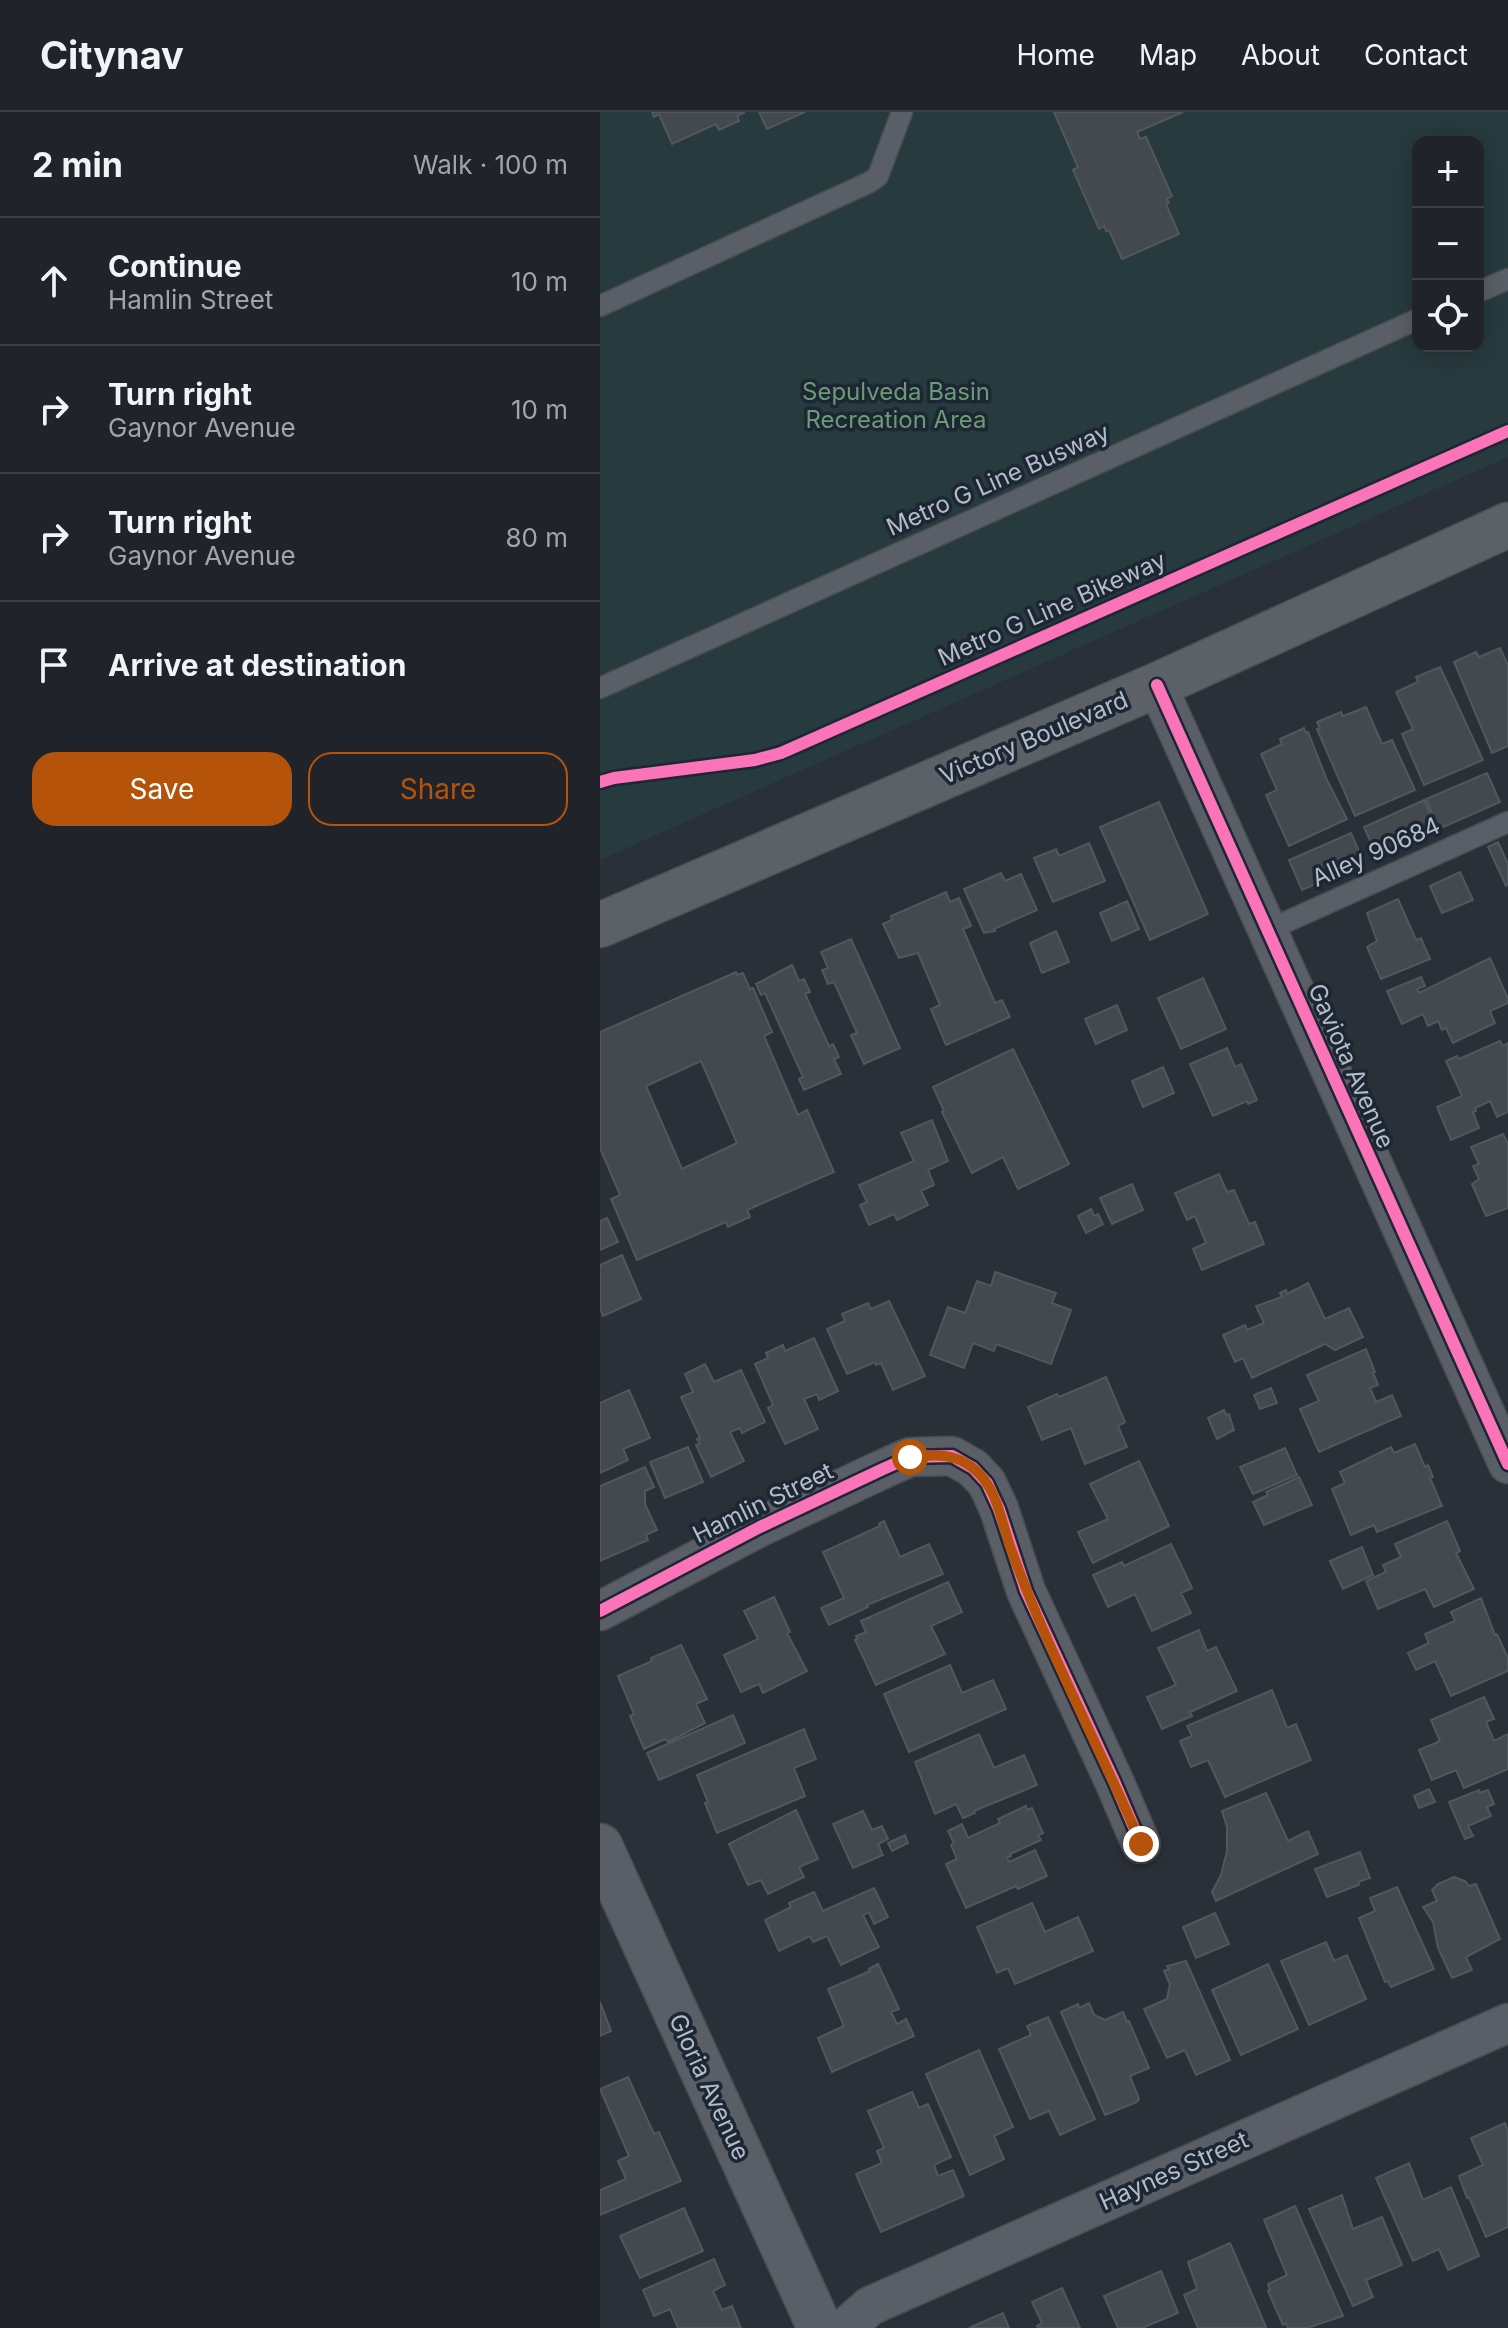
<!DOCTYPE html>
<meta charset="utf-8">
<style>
:root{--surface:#20242a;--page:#2d3036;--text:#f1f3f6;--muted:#a2a4a8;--line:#3d4147;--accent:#b45309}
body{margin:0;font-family:Inter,sans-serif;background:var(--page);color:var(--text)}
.controls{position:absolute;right:24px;top:24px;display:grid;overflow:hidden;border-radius:16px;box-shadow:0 4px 20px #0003}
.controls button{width:72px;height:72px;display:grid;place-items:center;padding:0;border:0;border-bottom:2px solid var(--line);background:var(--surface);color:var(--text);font:40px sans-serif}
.stop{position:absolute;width:24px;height:24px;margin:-18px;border:6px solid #b45309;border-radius:50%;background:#fff}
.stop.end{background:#b45309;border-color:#fff;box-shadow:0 2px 8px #0008}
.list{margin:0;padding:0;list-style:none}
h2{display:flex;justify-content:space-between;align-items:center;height:104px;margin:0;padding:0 32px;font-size:34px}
h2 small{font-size:26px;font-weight:400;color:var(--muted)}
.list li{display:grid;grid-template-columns:52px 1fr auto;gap:24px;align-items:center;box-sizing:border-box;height:128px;padding:0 32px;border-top:2px solid var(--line)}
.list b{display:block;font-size:30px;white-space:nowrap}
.list p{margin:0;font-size:26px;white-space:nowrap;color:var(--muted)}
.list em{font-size:26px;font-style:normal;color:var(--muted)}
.actions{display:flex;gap:16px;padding:24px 32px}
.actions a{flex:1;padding:18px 0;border:2px solid var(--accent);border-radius:24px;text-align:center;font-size:28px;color:var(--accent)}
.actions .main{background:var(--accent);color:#fff}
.icon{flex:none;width:44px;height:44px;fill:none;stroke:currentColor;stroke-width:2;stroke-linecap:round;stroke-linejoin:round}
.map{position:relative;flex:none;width:908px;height:2216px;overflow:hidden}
header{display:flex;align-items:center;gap:48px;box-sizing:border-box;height:112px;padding:0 40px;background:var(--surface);border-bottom:2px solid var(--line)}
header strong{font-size:38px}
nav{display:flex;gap:44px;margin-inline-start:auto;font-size:28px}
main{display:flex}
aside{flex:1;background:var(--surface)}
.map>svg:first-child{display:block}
.green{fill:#273a3e;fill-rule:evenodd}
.building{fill:#444950;stroke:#52575f;stroke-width:2;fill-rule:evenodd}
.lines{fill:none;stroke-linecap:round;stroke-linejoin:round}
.service-casing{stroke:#484c53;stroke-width:23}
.minor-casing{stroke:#484c53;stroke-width:41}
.tertiary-casing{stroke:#484c53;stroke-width:47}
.primary-casing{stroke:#484c55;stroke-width:47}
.service{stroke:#5a5e66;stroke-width:20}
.minor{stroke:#5a5e66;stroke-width:38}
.tertiary{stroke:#5a5e66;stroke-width:44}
.primary{stroke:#5c6168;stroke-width:44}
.cycleway-casing{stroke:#1d2633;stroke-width:17}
.cycleway{stroke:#fb73b8;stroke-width:12}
.route{stroke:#b45309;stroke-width:10}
.labels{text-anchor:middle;stroke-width:7;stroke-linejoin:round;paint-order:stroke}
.park-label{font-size:24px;fill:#6b9a76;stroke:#1d2633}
.street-label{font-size:24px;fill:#b4bcc9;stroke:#1d2633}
</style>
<header>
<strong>Citynav</strong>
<nav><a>Home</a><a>Map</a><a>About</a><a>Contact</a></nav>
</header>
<main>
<aside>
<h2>2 min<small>Walk · 100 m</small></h2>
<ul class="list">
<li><svg class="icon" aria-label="ahead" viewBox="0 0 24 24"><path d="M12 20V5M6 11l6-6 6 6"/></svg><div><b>Continue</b><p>Hamlin Street</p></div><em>10 m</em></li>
<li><svg class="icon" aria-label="right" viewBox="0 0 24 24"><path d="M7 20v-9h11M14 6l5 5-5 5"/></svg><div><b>Turn right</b><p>Gaynor Avenue</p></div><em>10 m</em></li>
<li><svg class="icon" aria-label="right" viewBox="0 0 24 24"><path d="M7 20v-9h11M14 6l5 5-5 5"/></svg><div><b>Turn right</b><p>Gaynor Avenue</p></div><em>80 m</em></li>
<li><svg class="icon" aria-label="arrive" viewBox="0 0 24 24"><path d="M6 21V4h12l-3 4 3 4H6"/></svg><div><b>Arrive at destination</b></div></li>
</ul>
<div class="actions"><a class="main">Save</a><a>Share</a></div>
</aside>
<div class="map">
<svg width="908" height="2216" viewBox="0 0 908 2216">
<rect width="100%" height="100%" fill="#2a3038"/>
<!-- green -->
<path class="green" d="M0,0H908V345L0,748ZM818,30H878V234H818Z"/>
<!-- building -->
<path class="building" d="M52,0H145L137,4L139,9L119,18L116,12L72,32L59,2L54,5Z
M159,0H205L167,17Z
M454,0H583L537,20L540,27L546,25L572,84L567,87L569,91L566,92L579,122L522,147L509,118L506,119L504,114L499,117L473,58L478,55Z
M900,536L908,553V634L892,641L854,550L876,540L879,545Z
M840,555L883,648L824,673L802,622L813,617L796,580L818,570L816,565Z
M766,595L782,632L792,628L815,678L755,704L717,617L720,616L717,610L741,600L743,604Z
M704,616L706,621L708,620L727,668L747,707L689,734L666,683L677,678L661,642L682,632L680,627Z
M887,661L900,690L839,717L826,687Z
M824,688L837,717L777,744L764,715Z
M559,690L608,802L550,828L500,715Z
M751,721L764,751L702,778L689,748Z
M898,730L908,752V772L906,774L888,735Z
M489,731L505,769L453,790L434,746L456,737L459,744Z
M860,760L873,788L842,801L830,774Z
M401,761L405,769L421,762L437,798L394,817L395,819L384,821L364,777Z
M346,780L350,790L359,786L371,814L363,817L395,891L402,888L410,905L346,933L331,897L340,893L318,841L299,846L283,812L292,808L291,804Z
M798,787L816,828L821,826L830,847L781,867L767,835L777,829L767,801Z
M527,789L539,817L512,829L500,801Z
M456,819L469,850L442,861L430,831Z
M251,827L300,936L264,952L251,923L257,921L234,870L228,872L222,858L228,856L221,840Z
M890,846L908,887V891L890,899L895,911L853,931L846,916L842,918L838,909L828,914L823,902L802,912L787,879L821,865L825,874L817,877L819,881Z
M192,853L199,869L204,867L210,880L205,882L229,934L233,932L239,945L234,947L241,962L204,978L199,967L203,965L165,881L161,883L156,872Z
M136,860L137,863L143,861L150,877L153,876L172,920L164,924L198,1003L207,998L234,1060L147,1098L150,1105L128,1115L126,1110L37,1148L11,1087L20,1083L0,1036V920ZM101,949L137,1031L82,1057L46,974Z
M603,866L626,917L581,937L558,886Z
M517,893L527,918L496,932L485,907Z
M900,929L903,934L908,931V1000L897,1005L890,989L875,996L876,999L873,1000L879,1016L851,1028L837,995L862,984L846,949L857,944L859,947Z
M627,936L635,955L641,952L657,988L648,992L647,989L613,1004L590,952Z
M413,937L469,1052L418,1077L403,1045L372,1061L342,1000L344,999L333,975Z
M563,955L574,981L543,995L532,969Z
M332,1008L348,1049L328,1058L334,1073L321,1079L328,1093L297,1108L294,1102L269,1113L260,1093L267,1090L259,1073L314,1049L301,1021Z
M903,1022L908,1032V1096L886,1104L872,1072L879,1067L873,1054L879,1052L871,1035Z
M619,1062L627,1080L634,1078L649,1112L655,1110L664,1132L602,1158L593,1137L606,1131L595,1104L587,1108L575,1081Z
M532,1072L543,1098L512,1112L500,1086Z
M491,1097L494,1104L498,1102L503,1112L486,1121L478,1104Z
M7,1106L18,1130L0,1138V1109Z
M22,1143L41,1187L3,1204L0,1197V1153Z
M395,1160L456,1181L452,1191L471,1198L451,1252L396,1232L394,1239L373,1231L364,1256L330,1243L348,1195L365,1201L377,1169L391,1174Z
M708,1171L725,1207L749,1196L763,1225L735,1238L725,1232L652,1266L643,1246L635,1250L623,1223L645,1213L647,1218L664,1211L656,1194L682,1185L680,1181L686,1178L687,1182Z
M289,1189L325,1264L293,1278L281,1251L276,1253L275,1250L247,1262L227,1217L245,1209L242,1202L268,1191L271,1197Z
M214,1226L238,1279L219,1288L217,1282L204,1287L218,1317L185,1332L168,1296L173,1293L155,1252L168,1246L166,1241L183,1233L185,1239Z
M766,1237L775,1260L773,1261L778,1273L770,1276L776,1290L792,1283L801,1304L719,1340L700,1297L719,1289L707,1263Z
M105,1252L114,1270L141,1258L165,1310L142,1321L140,1316L130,1320L144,1349L111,1365L96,1333L100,1332L97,1327L100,1326L81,1285L93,1280L85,1262Z
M506,1265L525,1310L518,1314L527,1335L485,1352L471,1316L442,1328L428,1295L457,1282L459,1285Z
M671,1276L677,1291L660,1297L654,1283Z
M29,1278L50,1326L23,1337L28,1348L0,1361V1291Z
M624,1298L626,1303L629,1302L634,1318L617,1327L608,1306Z
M815,1332L825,1355L828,1353L833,1365L830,1366L842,1394L777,1420L774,1413L751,1423L732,1377L745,1371L740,1360L791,1335L794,1341Z
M88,1335L103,1370L65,1386L50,1350Z
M685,1336L697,1363L653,1382L640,1355Z
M539,1349L569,1414L493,1451L478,1420L508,1407L490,1372Z
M45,1355L54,1375L45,1379V1392L57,1418L46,1423L48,1428L0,1449V1374Z
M699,1365L712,1393L664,1413L653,1390L668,1383L666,1380Z
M284,1409L300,1445L329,1432L343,1462L267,1493L268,1495L229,1513L221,1496L244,1486L223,1440L280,1414L279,1412Z
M847,1409L860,1439L856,1441L874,1477L834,1495L825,1477L778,1497L766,1469L786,1460L783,1453L801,1445L795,1432Z
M571,1432L592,1476L581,1481L591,1501L552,1519L535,1482L508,1495L493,1463L522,1450L524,1454Z
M762,1435L773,1463L743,1477L730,1449Z
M348,1470L362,1500L331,1514L345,1542L276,1573L255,1528L257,1527L256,1524L266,1520L261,1509Z
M174,1485L190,1520L187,1521L207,1559L163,1581L159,1572L141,1580L124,1543L158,1527L144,1499Z
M881,1486L895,1523L897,1522L908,1546V1559L851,1584L835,1549L816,1558L808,1541L829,1531L825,1522L855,1509L851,1500Z
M599,1518L607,1539L616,1535L637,1579L590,1600L592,1604L562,1617L547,1585L576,1573L558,1536Z
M81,1533L107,1587L96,1592L105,1611L68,1630L65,1627L44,1637L30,1604L34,1602L18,1564L52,1549L51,1546Z
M350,1553L362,1581L393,1568L406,1597L309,1640L284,1582Z
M672,1578L687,1616L696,1612L711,1648L625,1685L608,1648L591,1655L580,1629L592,1624L587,1614Z
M884,1585L894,1607L886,1610L894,1629L908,1622V1657L864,1676L856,1658L832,1668L819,1638L840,1629L831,1608Z
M133,1603L145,1631L59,1668L47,1641Z
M204,1617L216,1647L194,1656L205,1684L117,1721L105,1691L108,1690L97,1663Z
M379,1622L394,1656L424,1643L437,1673L374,1699L375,1701L363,1706L356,1692L335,1702L315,1650Z
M829,1677L835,1690L819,1696L814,1684Z
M879,1678L880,1681L888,1678L894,1692L887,1695L891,1704L868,1714L873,1724L865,1727L849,1690Z
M666,1681L688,1729L708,1719L718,1742L616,1789L612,1780L621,1763L627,1739V1715L622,1699Z
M426,1694L427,1698L432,1696L443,1721L438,1723L441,1728L410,1742L411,1744L407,1746L409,1750L435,1738L447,1764L418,1777L416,1774L366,1796L346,1752L357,1747L351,1733L354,1731L348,1719L362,1712L368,1726L400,1711L398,1707Z
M196,1698L218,1747L199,1755L204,1765L168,1782L161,1768L148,1773L129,1732Z
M263,1699L272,1718L282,1714L288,1727L278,1732L283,1743L253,1756L233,1712Z
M305,1723L308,1731L292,1739L288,1731Z
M760,1740L770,1766L758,1770L759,1773L727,1785L715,1757Z
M854,1765L865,1769L869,1774L876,1772L900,1827L866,1845L872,1858L852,1866L838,1836L833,1810L823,1795L837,1789L832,1778L838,1772Z
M797,1775L834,1857L791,1875L788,1869L785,1870L759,1806L775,1799L770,1786Z
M274,1776L288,1805L274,1812L269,1800L263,1803L279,1835L241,1853L227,1824L213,1830L210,1824L179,1839L165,1808L191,1795L189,1791L214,1780L223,1799Z
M432,1791L445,1820L478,1805L493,1839L415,1872L408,1856L397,1861L377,1815Z
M615,1801L629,1832L596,1846L583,1815Z
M726,1830L734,1849L747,1843L766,1887L709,1913L681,1849Z
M586,1849L630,1948L596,1963L585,1938L567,1946L544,1897L567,1887L570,1872L564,1859L569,1857L567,1854Z
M278,1852L299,1897L291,1900L297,1912L306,1907L314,1924L232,1960L218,1926L244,1914L228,1877L270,1859L269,1857Z
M668,1852L698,1917L641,1943L612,1878Z
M0,1890L11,1919L0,1924Z
M489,1891L494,1903L505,1908L523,1900L527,1910L529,1909L549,1956L530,1964L539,1987L537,1990L505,2003L461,1900L478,1892L479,1896Z
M448,1905L495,2007L460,2023L449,1999L430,2007L399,1937L431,1923L427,1914Z
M379,1938L413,2015L394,2024L404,2047L370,2063L326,1962Z
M28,1965L54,2022L59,2020L81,2069L0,2103V2078L26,2067L18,2049L29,2044L0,1977Z
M312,1980L319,1996L328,1992L351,2045L334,2053L338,2064L353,2058L364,2084L281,2120L256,2062L282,2051L277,2039L284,2036L268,1999Z
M905,2011L908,2019V2115L886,2125L869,2085L867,2086L859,2064L883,2053L871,2026Z
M809,2051L823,2088L851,2075L879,2144L848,2158L839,2137L813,2149L776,2066Z
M742,2083L753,2117L782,2105L802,2153L766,2168L773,2185L753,2194L709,2097Z
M695,2094L743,2204L707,2216H688L686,2211L683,2213L668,2179L670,2178L668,2172L687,2163L664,2108Z
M84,2096L103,2139L40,2166L20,2124Z
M630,2131L666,2215L664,2216H598L584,2183L597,2177L588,2150Z
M114,2147L125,2173L113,2179L122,2198L132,2194L141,2216H78L70,2197L54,2204L43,2178Z
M561,2159L578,2201L542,2216H518L504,2184Z
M462,2176L480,2216H438L437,2214L442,2211L432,2190Z
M403,2201L409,2216H369Z"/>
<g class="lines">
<!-- service casing -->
<g class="service-casing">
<path id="service" d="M878,180L908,167
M0,194L270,70L278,64L302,0
M0,576L818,207
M666,819L908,710"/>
</g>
<!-- minor casing -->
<g class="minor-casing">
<path id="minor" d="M557,573L908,1352
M0,1499L160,1415L283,1357L310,1345L352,1344L373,1356L387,1371L399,1397L426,1479L514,1669L541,1732
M245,2216L270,2194L908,1911"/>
</g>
<!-- tertiary casing -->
<g class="tertiary-casing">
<path id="tertiary" d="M0,1734L220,2216"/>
</g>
<!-- primary casing -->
<g class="primary-casing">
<path id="primary" d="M0,813L557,573L908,413"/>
</g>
<!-- service -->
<use href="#service" class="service"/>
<!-- minor -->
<use href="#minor" class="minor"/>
<!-- tertiary -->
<use href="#tertiary" class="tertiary"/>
<!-- primary -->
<use href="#primary" class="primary"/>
<!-- cycleway casing -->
<g class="cycleway-casing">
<path id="cycleway" d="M557,573L908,1352
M0,670L14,666L155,648L181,641L908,319
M0,1499L160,1415L283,1357L310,1345L352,1344L373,1356L387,1371L399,1397L426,1479L514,1669L541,1732"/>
</g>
<!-- cycleway -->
<use href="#cycleway" class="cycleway"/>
</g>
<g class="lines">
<!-- route -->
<path class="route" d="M310,1345C333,1343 353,1340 373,1356C398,1376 401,1410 411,1437C447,1538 499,1633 541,1732"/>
</g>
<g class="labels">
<!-- park labels -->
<g class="park-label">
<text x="296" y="288">Sepulveda Basin<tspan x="296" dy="28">Recreation Area</tspan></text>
</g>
<!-- street labels -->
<g class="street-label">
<text transform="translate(398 368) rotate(-24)" y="8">Metro G Line Busway</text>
<text transform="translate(452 497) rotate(-24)" y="8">Metro G Line Bikeway</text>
<text transform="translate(434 626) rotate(-23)" y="8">Victory Boulevard</text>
<text transform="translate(776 740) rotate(-24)" y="8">Alley 90684</text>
<text transform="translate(751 954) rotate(66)" y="8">Gaviota Avenue</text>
<text transform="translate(163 1391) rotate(-26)" y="8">Hamlin Street</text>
<text transform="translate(109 1975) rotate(65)" y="8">Gloria Avenue</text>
<text transform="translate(574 2059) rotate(-24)" y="8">Haynes Street</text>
</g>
</g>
</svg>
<div class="controls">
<button>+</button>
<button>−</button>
<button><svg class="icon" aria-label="locate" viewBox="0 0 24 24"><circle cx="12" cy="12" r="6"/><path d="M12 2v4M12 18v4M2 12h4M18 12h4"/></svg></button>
</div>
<div class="stop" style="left:310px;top:1345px"></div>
<div class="stop end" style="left:541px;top:1732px"></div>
</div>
</main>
